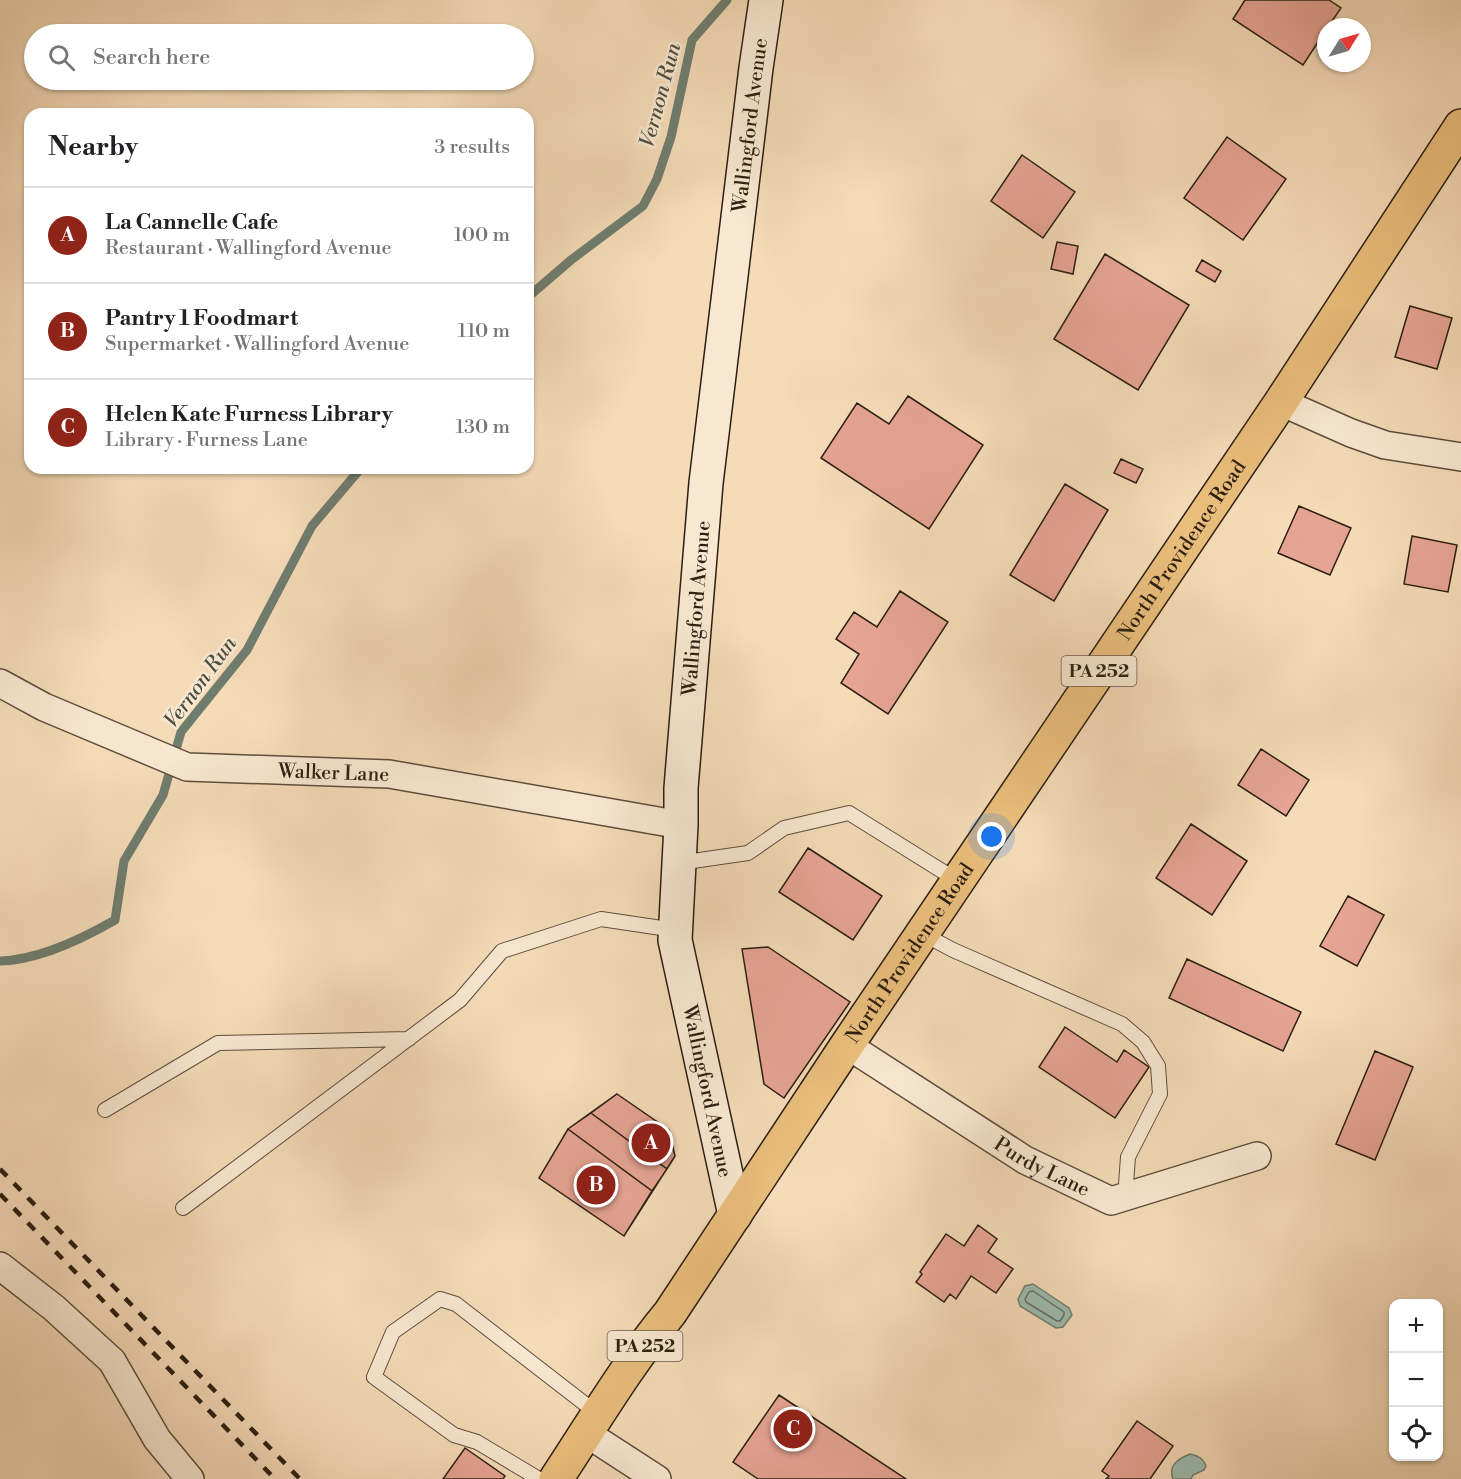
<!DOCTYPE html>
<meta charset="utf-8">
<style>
:root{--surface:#fff;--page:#f2f2f2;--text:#202124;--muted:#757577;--line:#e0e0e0;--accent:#8f2418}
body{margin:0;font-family:"Libre Bodoni",serif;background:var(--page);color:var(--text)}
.controls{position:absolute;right:18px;bottom:18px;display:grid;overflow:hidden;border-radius:12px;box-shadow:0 2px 4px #0004}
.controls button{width:54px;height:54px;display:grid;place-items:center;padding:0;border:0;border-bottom:2px solid var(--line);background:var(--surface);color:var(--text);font:30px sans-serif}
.compass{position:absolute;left:1317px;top:18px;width:54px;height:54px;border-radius:50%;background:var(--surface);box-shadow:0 2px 4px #0004;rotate:53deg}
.you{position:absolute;left:992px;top:837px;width:21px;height:21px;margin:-15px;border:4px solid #fff;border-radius:50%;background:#1a73e8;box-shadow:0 0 0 9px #1a73e833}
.badge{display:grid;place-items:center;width:39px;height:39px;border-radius:50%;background:var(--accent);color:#fff;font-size:20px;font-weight:700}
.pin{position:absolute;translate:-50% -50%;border:3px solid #fff;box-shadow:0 2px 6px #0006}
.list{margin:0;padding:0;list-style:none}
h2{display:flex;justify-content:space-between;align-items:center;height:78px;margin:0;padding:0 24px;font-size:26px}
h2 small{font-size:20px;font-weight:400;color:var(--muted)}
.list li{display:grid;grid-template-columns:39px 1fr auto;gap:18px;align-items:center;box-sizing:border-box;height:96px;padding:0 24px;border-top:2px solid var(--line)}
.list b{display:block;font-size:22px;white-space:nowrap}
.list p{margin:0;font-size:20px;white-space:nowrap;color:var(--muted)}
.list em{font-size:20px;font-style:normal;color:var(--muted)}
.icon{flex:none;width:33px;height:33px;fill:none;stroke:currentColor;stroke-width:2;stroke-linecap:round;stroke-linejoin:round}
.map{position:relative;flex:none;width:1461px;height:1479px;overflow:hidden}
.search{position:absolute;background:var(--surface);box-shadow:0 2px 4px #0004;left:24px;top:24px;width:510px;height:66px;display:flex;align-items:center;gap:15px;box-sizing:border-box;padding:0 21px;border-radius:33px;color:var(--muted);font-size:22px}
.panel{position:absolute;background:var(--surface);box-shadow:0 2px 4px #0004;left:24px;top:108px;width:510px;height:366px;border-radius:18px}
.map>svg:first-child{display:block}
.water{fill:#9cbbae;stroke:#6f7d6f;stroke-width:1.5}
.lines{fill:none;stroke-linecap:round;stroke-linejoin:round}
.shore{stroke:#646d60;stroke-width:1.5}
.stream{stroke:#6f7d6f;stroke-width:9}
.building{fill:#e6a494;stroke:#2b1f11;stroke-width:1.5}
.lane-casing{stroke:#5e4e3b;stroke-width:16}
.street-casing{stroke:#5e4e3b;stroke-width:30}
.secondary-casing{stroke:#2b1f11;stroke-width:36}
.primary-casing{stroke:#2b1f11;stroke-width:36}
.lane{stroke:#f8e8d1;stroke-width:14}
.street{stroke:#f8e8d1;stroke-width:27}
.secondary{stroke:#f8e8d1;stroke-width:33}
.primary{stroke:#eabe7c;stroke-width:33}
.rail{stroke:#2b1f11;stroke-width:4.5;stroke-dasharray:10 10;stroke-linecap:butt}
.labels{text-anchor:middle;stroke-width:5;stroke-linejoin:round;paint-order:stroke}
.shield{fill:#f8e8d1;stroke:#685b4b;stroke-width:1.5}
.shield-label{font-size:18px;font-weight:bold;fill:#2b1f11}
.street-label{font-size:20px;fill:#2b1f11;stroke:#f8e8d1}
.water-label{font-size:21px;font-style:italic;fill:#4d4e40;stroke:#f8e8d1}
</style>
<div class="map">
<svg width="1461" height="1479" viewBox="0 0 1461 1479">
<rect width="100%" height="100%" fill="#f5dbb8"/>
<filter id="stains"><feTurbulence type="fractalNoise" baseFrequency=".00333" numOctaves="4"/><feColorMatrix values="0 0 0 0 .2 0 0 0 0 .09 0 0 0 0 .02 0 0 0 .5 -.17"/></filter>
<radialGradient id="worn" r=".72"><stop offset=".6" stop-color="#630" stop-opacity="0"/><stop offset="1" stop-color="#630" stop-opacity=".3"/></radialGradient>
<!-- water -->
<path class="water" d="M1033,1284L1069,1308L1072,1315L1063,1327L1056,1328L1020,1306L1018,1299L1025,1286Z
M1190,1454C1198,1456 1203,1458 1206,1466L1204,1470L1193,1475L1191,1479H1173C1168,1465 1178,1459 1190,1454Z"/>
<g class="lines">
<!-- shore -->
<path class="shore" d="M1033,1291L1064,1312V1315L1060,1321H1057L1026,1302L1025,1299L1029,1292Z"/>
<!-- stream -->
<path class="stream" d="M528,297L571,260L643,206L657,179L671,137L692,40L727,0
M0,961C39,960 82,939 115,920L124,861L163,795L181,732L247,650L312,526L361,468"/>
</g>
<!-- building -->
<path class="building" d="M1245,0H1329L1341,8L1328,27H1326V30L1303,65L1233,19Z
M1227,137L1286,179L1243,240L1184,198Z
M1022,155L1075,192L1043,238L991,201Z
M1057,242L1078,246L1073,274L1051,269Z
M1105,254L1189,305L1138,390L1054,339Z
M1202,260L1221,271L1215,282L1196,271Z
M1410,306L1452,318L1437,369L1395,357Z
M908,396L983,445L929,529L821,458L857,403L889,424Z
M1121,459L1143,469L1136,483L1114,473Z
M1065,484L1108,510L1054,601L1010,575Z
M1299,506L1351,528L1330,575L1278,553Z
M1412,536L1457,545L1448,592L1404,584Z
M900,591L948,622L888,714L841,683L859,654L836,639L854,612L877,627Z
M1261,749L1309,780L1286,816L1238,785Z
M1191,824L1247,861L1212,915L1156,878Z
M808,848L882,896L853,940L779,892Z
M1348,896L1384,915L1357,966L1320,946Z
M768,947L850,1002L784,1098L764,1084L742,949Z
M1187,959L1301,1012L1283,1051L1169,998Z
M1065,1027L1117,1062L1124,1050L1149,1067L1115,1118L1039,1067Z
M1375,1051L1413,1067L1375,1160L1336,1144Z
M617,1094L669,1130L675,1156L624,1236L539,1178L568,1129Z
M617,1094L669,1130L675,1156L667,1169L591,1113Z
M591,1113L667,1169L652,1191L568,1129Z
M568,1129L652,1191L624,1236L539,1178Z
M978,1225L997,1239L988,1252L1013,1269L996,1293L971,1276L956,1299L950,1294L944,1302L916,1282L922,1274L920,1272L946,1234L964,1246Z
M779,1395L906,1479H758L733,1462Z
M1137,1421L1173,1446L1150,1479H1106L1109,1476L1102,1471Z
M465,1448L505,1476L503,1479H443Z"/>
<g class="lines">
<!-- lane casing -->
<g class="lane-casing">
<path id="lane" d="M679,863L748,853L784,828L849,813L958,881
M923,934L953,950L1122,1024L1143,1042L1158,1066L1160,1094L1128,1157L1125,1198
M105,1110L218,1043L409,1039
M183,1208L460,1000L502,951L601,919L675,930
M539,1479L477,1442L454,1435L374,1377L393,1332L440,1299L456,1304L598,1414"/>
</g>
<!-- street casing -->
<g class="street-casing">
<g id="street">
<path d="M1281,402L1351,433L1385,445L1461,457"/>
<path id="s1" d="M0,683L44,707L187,767L389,774L681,825"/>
<path id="s2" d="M847,1045L1025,1160L1111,1201L1257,1156"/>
<path d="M0,1266L54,1308L112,1361L157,1439L190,1479"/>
<path d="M586,1433L657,1479"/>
</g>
</g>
<!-- secondary casing -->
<g class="secondary-casing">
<g id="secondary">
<path id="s3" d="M735,1215L675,940L681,825V788L706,483L756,68L766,0"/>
</g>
</g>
<!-- primary casing -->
<g class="primary-casing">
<g id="primary">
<path id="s4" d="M556,1479C593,1423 627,1365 670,1313L847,1045L1281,402L1461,126"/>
</g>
</g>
<!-- lane -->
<use href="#lane" class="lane"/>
<!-- street -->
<use href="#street" class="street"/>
<!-- secondary -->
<use href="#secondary" class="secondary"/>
<!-- primary -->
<use href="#primary" class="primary"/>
<!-- rail -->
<path class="rail" d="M0,1169L300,1479
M0,1194L275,1479"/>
</g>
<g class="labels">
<!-- shield labels -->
<g class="shield">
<rect x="1061.5" y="656" width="75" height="30" rx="4.5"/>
<rect x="607.5" y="1331" width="75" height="30" rx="4.5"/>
</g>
<g class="shield-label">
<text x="1099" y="677">PA 252</text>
<text x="645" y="1352">PA 252</text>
</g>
<!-- street labels -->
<g class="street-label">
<text dy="7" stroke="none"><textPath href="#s3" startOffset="1100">Wallingford Avenue</textPath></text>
<text dy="7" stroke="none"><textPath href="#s4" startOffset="1120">North Providence Road</textPath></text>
<text dy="7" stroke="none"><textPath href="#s3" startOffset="614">Wallingford Avenue</textPath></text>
<text dy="7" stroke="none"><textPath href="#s1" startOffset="352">Walker Lane</textPath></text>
<text dy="7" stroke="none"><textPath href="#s4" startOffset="634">North Providence Road</textPath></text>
<text transform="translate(708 1091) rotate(78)" y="7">Wallingford Avenue</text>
<text dy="7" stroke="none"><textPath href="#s2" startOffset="230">Purdy Lane</textPath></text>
</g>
<!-- water labels -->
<g class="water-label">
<text transform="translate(660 95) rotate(-75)" y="7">Vernon Run</text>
<text transform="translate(200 682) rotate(-54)" y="7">Vernon Run</text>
</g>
</g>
<rect width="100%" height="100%" filter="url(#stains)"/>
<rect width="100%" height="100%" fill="url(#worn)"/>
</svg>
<div class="controls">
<button>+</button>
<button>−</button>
<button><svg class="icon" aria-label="locate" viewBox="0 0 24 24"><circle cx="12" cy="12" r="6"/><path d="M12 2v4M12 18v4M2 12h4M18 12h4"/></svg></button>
</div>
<svg class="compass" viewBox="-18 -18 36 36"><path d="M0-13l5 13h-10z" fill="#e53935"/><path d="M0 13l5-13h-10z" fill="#757577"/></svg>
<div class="you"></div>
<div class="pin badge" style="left:651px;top:1143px">A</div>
<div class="pin badge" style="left:596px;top:1185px">B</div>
<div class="pin badge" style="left:793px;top:1429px">C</div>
<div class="search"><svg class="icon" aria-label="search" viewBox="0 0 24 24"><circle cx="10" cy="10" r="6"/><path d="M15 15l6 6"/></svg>Search here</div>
<section class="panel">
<h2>Nearby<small>3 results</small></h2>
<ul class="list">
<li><span class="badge">A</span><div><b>La Cannelle Cafe</b><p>Restaurant · Wallingford Avenue</p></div><em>100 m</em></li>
<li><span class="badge">B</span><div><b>Pantry 1 Foodmart</b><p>Supermarket · Wallingford Avenue</p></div><em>110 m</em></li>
<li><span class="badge">C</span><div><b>Helen Kate Furness Library</b><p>Library · Furness Lane</p></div><em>130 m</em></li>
</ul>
</section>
</div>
